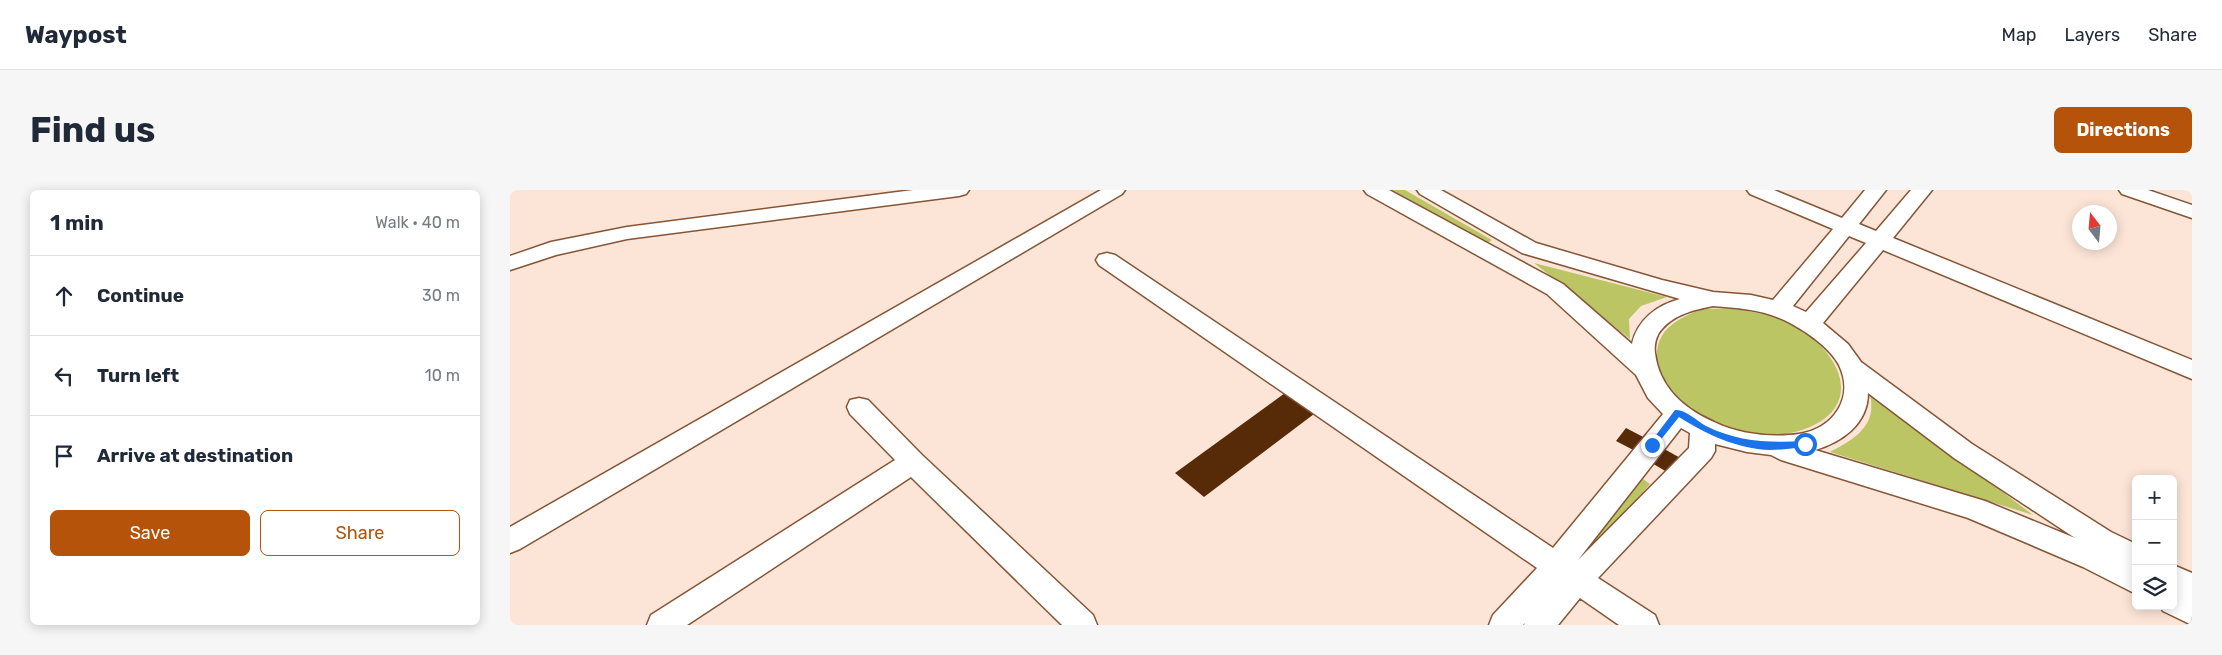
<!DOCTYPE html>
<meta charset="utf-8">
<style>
:root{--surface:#fff;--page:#f6f6f7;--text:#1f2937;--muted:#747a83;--line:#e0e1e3;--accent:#b45309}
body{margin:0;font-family:Rubik,sans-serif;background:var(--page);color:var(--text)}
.controls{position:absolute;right:15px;bottom:15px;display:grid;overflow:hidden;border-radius:8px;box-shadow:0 2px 12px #0003}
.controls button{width:45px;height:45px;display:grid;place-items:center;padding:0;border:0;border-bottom:1px solid var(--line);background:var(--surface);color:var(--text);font:25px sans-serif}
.compass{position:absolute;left:1562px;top:15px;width:45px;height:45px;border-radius:50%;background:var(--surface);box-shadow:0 2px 12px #0003;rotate:344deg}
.stop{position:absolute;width:15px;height:15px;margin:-11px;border:4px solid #1a73e8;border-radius:50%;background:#fff}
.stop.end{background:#1a73e8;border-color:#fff;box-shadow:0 1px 5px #0008}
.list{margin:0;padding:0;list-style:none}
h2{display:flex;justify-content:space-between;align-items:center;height:65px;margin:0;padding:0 20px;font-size:21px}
h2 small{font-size:16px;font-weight:400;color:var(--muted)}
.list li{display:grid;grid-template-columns:32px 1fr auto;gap:15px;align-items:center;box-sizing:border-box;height:80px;padding:0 20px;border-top:1px solid var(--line)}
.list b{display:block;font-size:19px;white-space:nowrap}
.list em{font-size:16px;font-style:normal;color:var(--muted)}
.actions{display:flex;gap:10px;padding:15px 20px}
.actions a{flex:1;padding:11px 0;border:1px solid var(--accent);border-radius:8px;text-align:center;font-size:18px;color:var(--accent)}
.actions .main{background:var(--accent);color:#fff}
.icon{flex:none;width:28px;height:28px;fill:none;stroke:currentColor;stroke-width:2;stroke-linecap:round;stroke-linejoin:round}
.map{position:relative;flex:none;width:1682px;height:435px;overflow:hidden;border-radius:8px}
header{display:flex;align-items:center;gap:30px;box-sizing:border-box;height:70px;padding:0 25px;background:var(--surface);border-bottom:1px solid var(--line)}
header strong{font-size:24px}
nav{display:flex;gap:28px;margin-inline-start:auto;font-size:18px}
.intro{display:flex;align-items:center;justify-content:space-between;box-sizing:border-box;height:120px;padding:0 30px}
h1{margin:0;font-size:35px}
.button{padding:12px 22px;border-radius:8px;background:var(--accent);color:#fff;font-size:18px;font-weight:700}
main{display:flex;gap:30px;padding:0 30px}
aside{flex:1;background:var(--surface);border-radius:8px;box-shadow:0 2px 12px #0003}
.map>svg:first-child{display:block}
.green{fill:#bcc563}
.building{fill:#572b08}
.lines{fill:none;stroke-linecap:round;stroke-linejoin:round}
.street-casing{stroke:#855535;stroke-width:3}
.street{fill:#fff;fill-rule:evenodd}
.route{fill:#1a73e8}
</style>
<header>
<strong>Waypost</strong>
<nav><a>Map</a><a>Layers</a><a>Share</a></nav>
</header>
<div class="intro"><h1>Find us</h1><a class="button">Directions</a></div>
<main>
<aside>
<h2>1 min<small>Walk · 40 m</small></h2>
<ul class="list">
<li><svg class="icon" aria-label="ahead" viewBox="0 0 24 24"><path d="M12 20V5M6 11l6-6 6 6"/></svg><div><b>Continue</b></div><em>30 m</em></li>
<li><svg class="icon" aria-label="left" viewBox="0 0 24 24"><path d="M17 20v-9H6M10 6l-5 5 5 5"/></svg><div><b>Turn left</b></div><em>10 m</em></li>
<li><svg class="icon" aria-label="arrive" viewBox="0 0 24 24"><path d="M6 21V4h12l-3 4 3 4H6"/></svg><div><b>Arrive at destination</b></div></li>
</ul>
<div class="actions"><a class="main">Save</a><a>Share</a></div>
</aside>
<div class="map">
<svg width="1682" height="435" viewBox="0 0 1682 435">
<rect width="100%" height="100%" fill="#fce5d7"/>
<!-- green -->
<path class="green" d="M882,0H895L982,50L976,54Z
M1024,73L1157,107L1131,116L1119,129L1120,149Z
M1217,118C1237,121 1257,123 1276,132C1338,161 1360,228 1276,244C1231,253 1153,218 1147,168C1146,157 1150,146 1158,138C1167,130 1179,123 1191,120C1199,118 1209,119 1217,118Z
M1359,201L1523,325L1320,262C1346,249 1369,234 1359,201Z
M1133,289L1140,294L1066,380L1057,374Z"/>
<!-- building -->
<path class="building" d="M775,203L804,224L694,307L665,283Z
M1116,238L1139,250L1129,263L1106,251Z
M1147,255L1174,270L1162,285L1135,269Z"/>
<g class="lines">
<!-- street casing -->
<g class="street-casing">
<path id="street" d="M403,0H459L456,4L449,6L117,49L46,65L0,80V66L41,52L117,37Z
M591,0H615L612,4L10,359L0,363V337Z
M854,0H879L1053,94L1122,154C1127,130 1147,115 1170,109L1012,63L910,4L907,0H931L1026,53L1152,90L1203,102L1241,105L1263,110L1323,39L1240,4L1237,0H1264L1332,28L1355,0H1376L1349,34L1366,41L1401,0H1422L1383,48L1682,170V189L1373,60L1313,133L1338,154L1351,172L1462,254L1601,342L1626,354V404L1573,377L1458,328L1271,270L1261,265L1237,262L1205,254V261L1201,268L1088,388L1145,425L1149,435H1109L1070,408L1048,435H1014L1015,433L1013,435H979L983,425L1027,378L589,75L586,70L589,65L597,63L605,65L1043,358L1153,224L1138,208L1126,185L1037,104L857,4ZM1339,46L1356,53L1296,122L1283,116ZM1203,116C1230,118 1256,120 1280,133C1297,142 1320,158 1329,175C1345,208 1323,239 1289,244C1261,248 1229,244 1204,232C1174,219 1149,197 1145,163C1144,155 1146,145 1152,139C1165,124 1184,120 1203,116ZM1358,203L1444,268L1565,348L1475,311L1305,260C1332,252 1358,234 1358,203ZM1171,238L1180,243L1179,258L1068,370Z
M1609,0H1638L1682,15V28L1612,4Z
M349,208L358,210L412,265L583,425L587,435H552L401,287L177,435H137L141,425L385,270L340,224L337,217L340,210Z
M1663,375L1682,383V435L1653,421L1650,416H1663Z"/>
</g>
<!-- street -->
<use href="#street" class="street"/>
</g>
<!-- route -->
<path class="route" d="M1165,220C1175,219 1187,231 1196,236C1228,252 1259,253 1295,251L1299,254L1295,257C1283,258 1271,260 1260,260C1227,259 1196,244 1169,227L1145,257H1140V253Z"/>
</svg>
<div class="controls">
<button>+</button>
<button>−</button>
<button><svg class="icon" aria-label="layers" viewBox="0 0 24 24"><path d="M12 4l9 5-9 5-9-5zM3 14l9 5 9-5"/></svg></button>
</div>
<svg class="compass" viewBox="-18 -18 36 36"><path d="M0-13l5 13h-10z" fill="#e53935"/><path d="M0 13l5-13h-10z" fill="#747a83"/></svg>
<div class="stop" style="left:1295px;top:254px"></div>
<div class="stop end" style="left:1142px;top:255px"></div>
</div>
</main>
